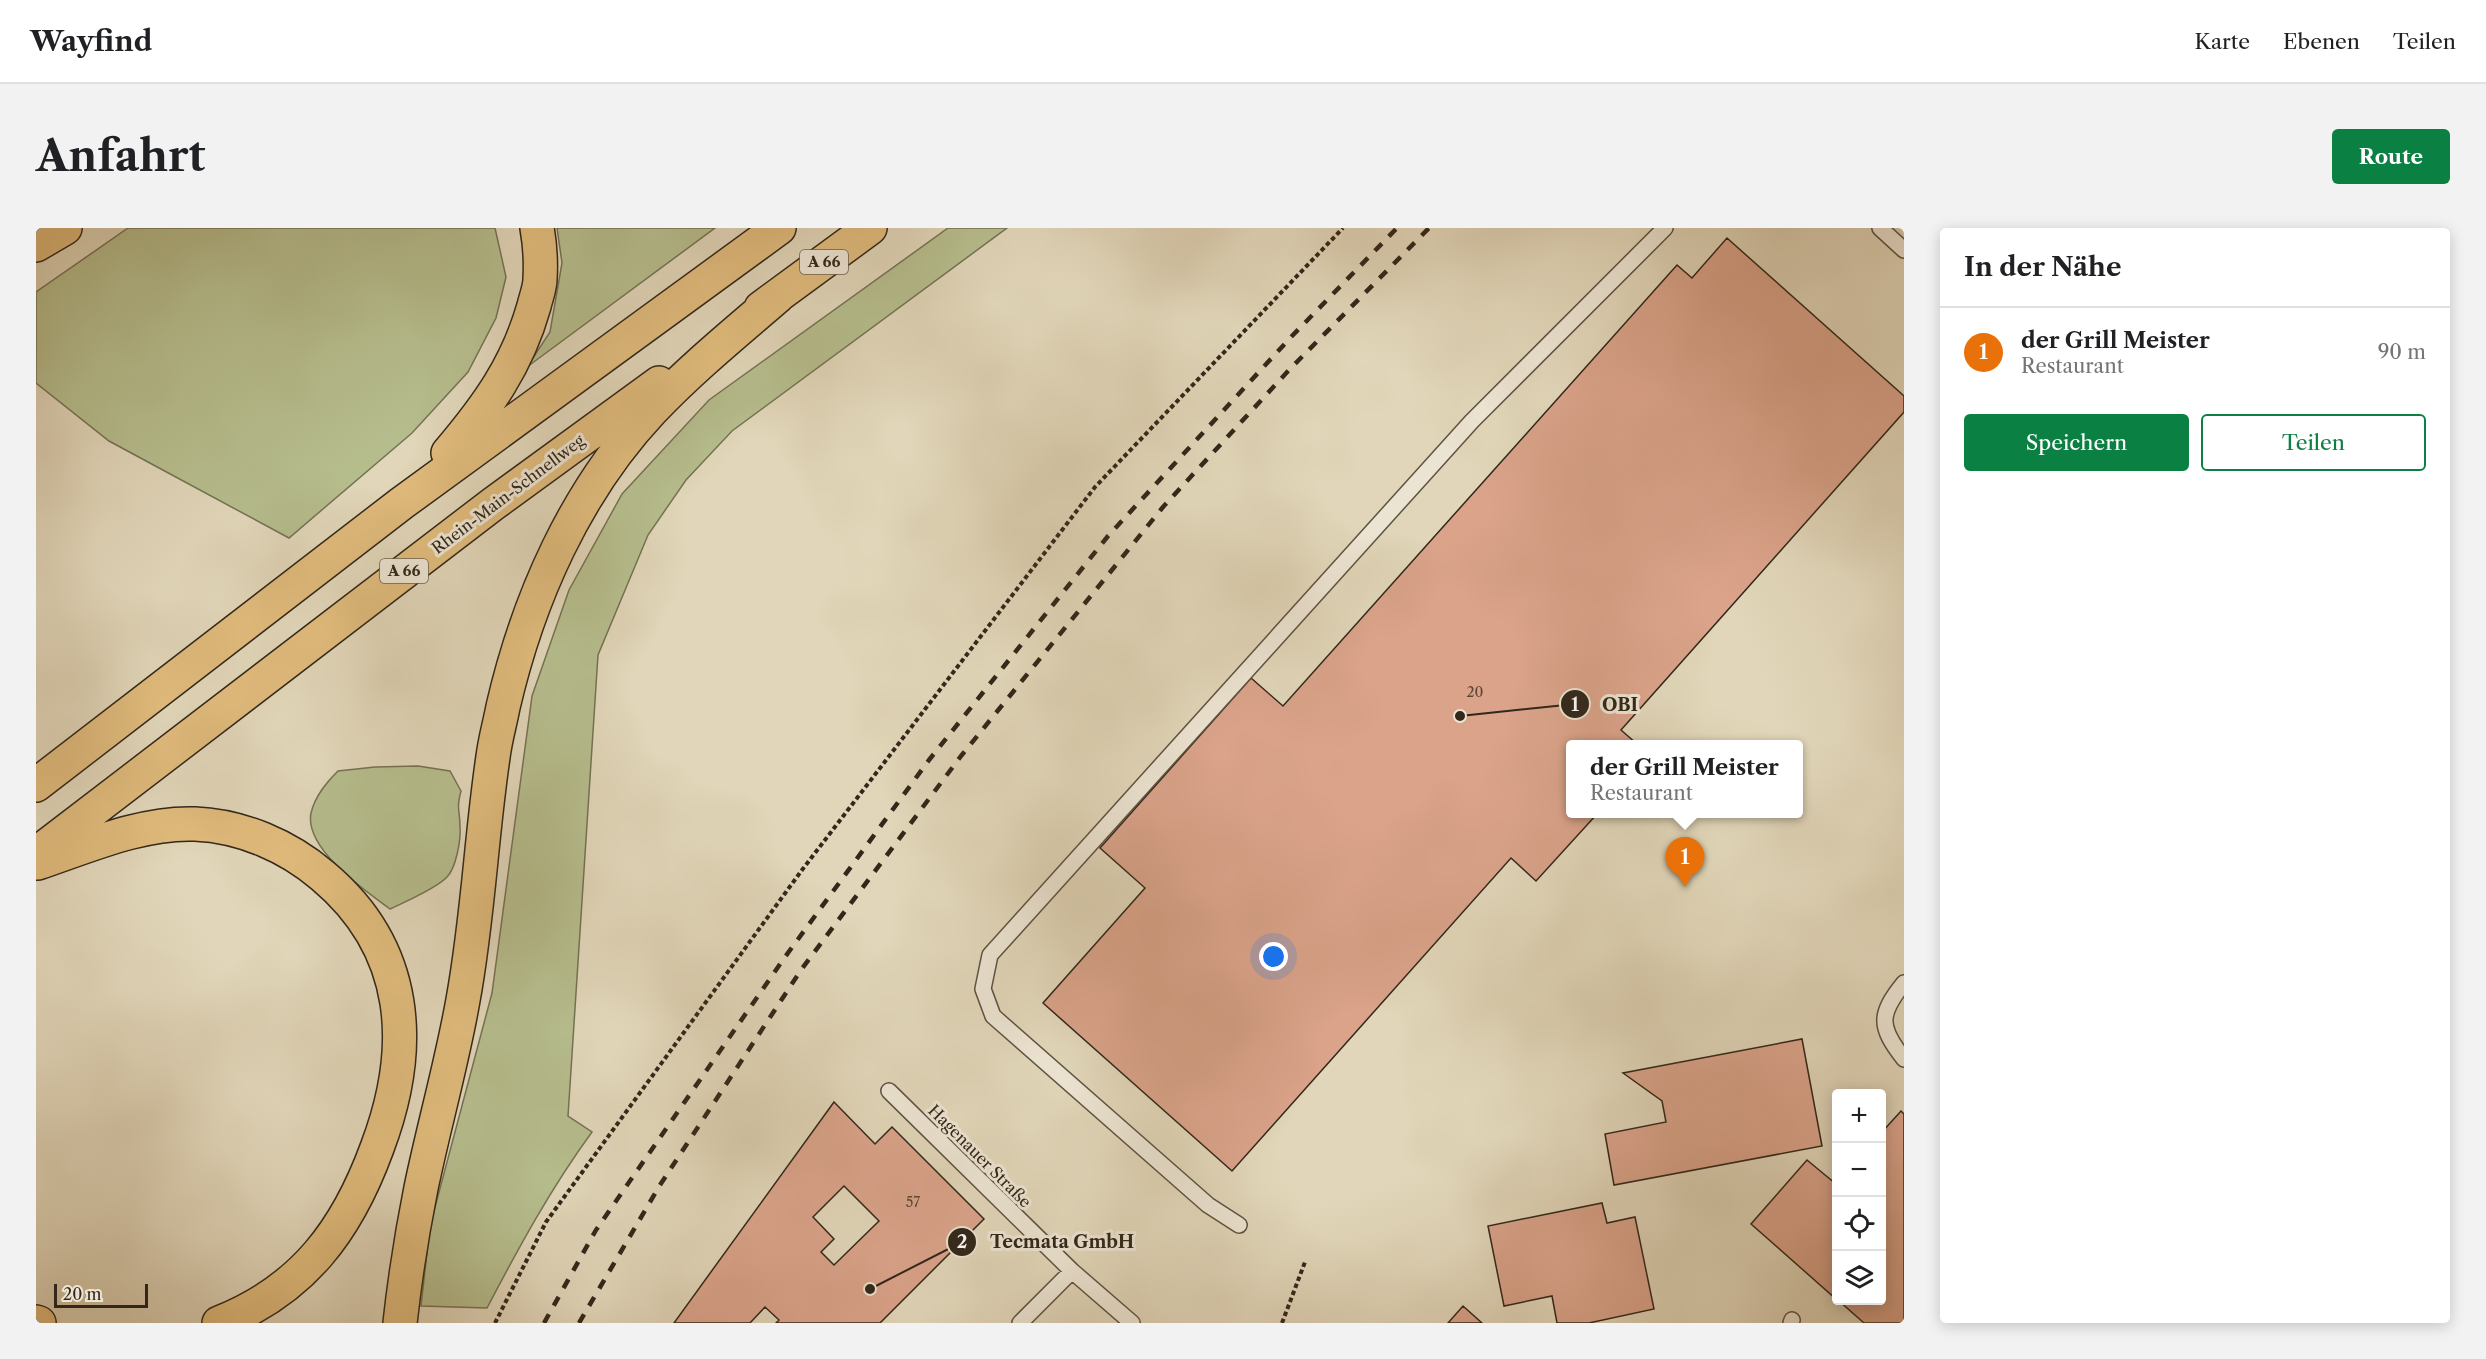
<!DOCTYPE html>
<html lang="de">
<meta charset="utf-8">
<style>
:root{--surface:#fff;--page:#f2f2f2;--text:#202124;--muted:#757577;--line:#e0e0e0;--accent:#0b8043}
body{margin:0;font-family:"Libre Caslon Text",serif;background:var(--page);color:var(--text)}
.controls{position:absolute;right:18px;bottom:18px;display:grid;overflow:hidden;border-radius:6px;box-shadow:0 3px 15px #0003}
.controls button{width:54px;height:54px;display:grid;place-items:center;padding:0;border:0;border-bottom:2px solid var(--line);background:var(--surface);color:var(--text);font:30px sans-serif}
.scale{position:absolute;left:18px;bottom:15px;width:94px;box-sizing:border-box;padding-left:6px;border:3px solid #32271a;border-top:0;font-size:16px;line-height:21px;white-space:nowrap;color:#32271a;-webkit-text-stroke:4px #ece4d2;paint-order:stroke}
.you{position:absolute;left:1238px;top:729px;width:21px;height:21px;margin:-15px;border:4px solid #fff;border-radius:50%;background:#1a73e8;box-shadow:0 0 0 9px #1a73e833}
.badge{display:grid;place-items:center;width:39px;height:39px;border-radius:50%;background:var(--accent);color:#fff;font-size:20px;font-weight:700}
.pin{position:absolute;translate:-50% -50px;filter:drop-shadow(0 2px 3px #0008)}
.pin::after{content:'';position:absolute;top:32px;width:21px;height:18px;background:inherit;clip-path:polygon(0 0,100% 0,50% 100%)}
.popup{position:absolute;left:1530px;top:512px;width:237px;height:78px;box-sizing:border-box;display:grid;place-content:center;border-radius:6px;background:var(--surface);filter:drop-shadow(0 2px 4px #0005);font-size:20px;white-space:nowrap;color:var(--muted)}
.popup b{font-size:22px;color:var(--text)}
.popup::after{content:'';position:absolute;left:50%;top:100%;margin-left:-12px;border:12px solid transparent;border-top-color:var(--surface)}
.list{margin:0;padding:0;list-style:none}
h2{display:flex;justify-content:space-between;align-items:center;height:78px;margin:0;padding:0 24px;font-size:26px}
h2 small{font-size:20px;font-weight:400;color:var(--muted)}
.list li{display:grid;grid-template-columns:39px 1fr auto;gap:18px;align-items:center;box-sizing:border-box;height:90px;padding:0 24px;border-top:2px solid var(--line)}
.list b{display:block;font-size:22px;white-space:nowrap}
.list p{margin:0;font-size:20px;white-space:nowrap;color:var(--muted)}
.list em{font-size:20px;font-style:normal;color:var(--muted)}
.actions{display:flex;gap:12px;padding:18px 24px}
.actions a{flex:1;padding:14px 0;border:2px solid var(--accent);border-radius:6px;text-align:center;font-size:21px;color:var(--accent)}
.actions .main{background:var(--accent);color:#fff}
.icon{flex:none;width:33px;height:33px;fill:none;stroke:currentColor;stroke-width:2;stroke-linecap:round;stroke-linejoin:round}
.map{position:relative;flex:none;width:1868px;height:1095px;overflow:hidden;border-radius:6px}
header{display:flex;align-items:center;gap:36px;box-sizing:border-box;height:84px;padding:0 30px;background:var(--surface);border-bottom:2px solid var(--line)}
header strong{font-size:28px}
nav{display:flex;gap:33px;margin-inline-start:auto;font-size:21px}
.intro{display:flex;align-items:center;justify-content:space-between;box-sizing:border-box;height:144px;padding:0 36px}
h1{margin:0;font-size:42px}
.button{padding:15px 27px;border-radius:6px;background:var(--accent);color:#fff;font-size:21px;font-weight:700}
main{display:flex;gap:36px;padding:0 36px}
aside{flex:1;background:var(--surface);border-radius:6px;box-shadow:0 3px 15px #0003}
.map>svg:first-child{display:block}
.green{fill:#b6bd8d;stroke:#747254;stroke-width:1.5}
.building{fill:#daa38a;stroke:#32271a;stroke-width:1.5;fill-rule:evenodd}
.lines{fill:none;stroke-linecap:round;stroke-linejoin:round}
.service-casing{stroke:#5e5342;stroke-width:18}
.motorway-casing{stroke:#32271a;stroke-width:36}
.path{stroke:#32271a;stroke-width:4;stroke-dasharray:4.5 3;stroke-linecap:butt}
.service{stroke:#ece4d2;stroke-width:15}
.motorway{stroke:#e0bb7c;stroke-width:33}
.rail{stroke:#32271a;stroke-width:4.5;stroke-dasharray:10 10;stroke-linecap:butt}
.labels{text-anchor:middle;stroke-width:6;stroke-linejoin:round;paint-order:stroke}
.number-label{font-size:14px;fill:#5c4636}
.shield{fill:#ece4d2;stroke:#6a6051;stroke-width:1.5}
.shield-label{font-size:15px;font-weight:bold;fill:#32271a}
.street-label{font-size:16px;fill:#32271a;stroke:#ece4d2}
.leader{fill:none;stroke:#32271a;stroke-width:2}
.callout-dot{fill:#32271a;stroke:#ece4d2;stroke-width:2}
.mark-label{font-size:18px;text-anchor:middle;font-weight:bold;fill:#fff}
.callout-label{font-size:18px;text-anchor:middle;font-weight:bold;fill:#32271a;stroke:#ece4d2;stroke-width:6;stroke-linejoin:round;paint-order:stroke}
</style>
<header>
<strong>Wayfind</strong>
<nav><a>Karte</a><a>Ebenen</a><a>Teilen</a></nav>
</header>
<div class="intro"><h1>Anfahrt</h1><a class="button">Route</a></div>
<main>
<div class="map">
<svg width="1868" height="1095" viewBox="0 0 1868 1095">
<rect width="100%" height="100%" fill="#e1d6b9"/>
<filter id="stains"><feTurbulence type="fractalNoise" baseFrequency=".00333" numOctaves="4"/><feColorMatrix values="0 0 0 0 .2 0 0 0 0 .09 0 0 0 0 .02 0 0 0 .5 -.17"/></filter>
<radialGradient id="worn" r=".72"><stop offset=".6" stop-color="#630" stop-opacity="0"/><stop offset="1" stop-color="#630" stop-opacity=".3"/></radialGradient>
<!-- green -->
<path class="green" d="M92,0H459L470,49L460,90L432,144L376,205L253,310L73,213L0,155V64Z
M521,0H679L491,139L514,104L526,35Z
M912,0H971L696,203L650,252L612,307L562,427L532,888L556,904C515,960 483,1019 451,1080L385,1078L394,998L456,765L496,468L533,362L586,266L673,172Z
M382,538L414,543L425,563C420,582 424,581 424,599C425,612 420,640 411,649C401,660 369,674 354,681C330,663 268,621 275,585C279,568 290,555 302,543L339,539Z"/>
<!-- building -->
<path class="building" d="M1691,10L1868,168V184L1585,502L1601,516H1535V586H1561L1500,653L1475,630L1196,943L1007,775L1109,660L1064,620L1215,450L1247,478L1641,37L1656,50Z
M1766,811L1786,918L1578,957L1569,906L1630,894L1626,873L1587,845Z
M798,874L839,916L856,899L948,991L844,1095H740L743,1092L729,1079L714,1095H638ZM808,958L843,993L798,1037L785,1024L798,1011L777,989Z
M1865,883L1868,886V1095H1828L1802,1072H1846V904Z
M1771,932L1800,956V1071L1715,996Z
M1566,975L1571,995L1599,989L1618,1081L1553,1095H1521L1516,1068L1468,1078L1452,998Z
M1427,1078L1446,1095H1412Z"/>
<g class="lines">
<!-- service casing -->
<g class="service-casing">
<path id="service" d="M1844,0L1868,22
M1868,755C1842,787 1843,799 1868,831
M853,863L1036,1043
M1203,997L1172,977L957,788L947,761L954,727L1436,193L1629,0
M984,1095L1036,1043L1096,1095
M1755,1095L1756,1092"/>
</g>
<!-- motorway casing -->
<g class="motorway-casing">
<path id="motorway" d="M0,17L29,0
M725,80L834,0
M412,225C451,179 481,138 498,78C500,69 504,60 504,51C505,34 504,17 501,0
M0,557L366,275L743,0
M0,626L457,276L623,155
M2,635C52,618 106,594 159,596C206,598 252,618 287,648C374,721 379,820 341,920C311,1002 267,1062 183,1095
M0,1094L3,1095
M364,1095C369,1050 376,1005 385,960C398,897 416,835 427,772C442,691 445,610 457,529C459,512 464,495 467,479C492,371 539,264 616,182C655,141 699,105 742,68"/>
</g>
<!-- path -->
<path class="path" d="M459,1095L510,994L766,642L1059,259L1307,0
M1246,1095L1269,1034"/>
<!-- service -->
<use href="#service" class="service"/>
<!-- motorway -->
<use href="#motorway" class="motorway"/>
<!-- rail -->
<path class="rail" d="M508,1095L560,1002L749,729L893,532L1072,308L1256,108L1361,0
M543,1095L624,957L765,742L925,528L1127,279L1253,142L1393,0"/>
</g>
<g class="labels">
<!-- number labels -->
<g class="number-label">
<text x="1439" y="469">20</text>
<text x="877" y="979">57</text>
</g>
<!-- shield labels -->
<g class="shield">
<rect x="764" y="22" width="48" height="24" rx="4.5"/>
<rect x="344" y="331" width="48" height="24" rx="4.5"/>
</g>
<g class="shield-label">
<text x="788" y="39">A 66</text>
<text x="368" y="348">A 66</text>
</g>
<!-- street labels -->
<g class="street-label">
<text transform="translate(472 266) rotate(-37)" y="6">Rhein-Main-Schnellweg</text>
<text transform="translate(944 928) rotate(45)" y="6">Hagenauer Straße</text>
</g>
</g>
<!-- callouts -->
<path class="leader" d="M1424 488L1539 476M834 1061L926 1014"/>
<g class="callout-dot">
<circle cx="1424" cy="488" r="6"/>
<circle cx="834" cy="1061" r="6"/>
<circle cx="1539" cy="476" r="15"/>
<circle cx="926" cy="1014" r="15"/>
</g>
<g class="mark-label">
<text x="1539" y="483">1</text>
<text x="926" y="1020">2</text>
</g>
<g class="callout-label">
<text x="1584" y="483">OBI</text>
<text x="1026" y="1020">Tecmata GmbH</text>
</g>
<rect width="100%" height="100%" filter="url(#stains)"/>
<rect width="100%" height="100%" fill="url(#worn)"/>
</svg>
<div class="controls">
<button>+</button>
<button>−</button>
<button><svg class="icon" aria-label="locate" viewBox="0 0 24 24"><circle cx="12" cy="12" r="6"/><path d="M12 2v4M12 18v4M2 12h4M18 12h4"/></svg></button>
<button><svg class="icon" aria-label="layers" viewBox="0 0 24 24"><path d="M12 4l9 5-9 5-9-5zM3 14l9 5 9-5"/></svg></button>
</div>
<div class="scale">20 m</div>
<div class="you"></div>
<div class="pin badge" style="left:1649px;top:659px;background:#e8710a">1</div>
<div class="popup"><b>der Grill Meister</b>Restaurant</div>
</div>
<aside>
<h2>In der Nähe<small></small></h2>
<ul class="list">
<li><span class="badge" style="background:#e8710a">1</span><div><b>der Grill Meister</b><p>Restaurant</p></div><em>90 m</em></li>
</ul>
<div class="actions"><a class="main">Speichern</a><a>Teilen</a></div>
</aside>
</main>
